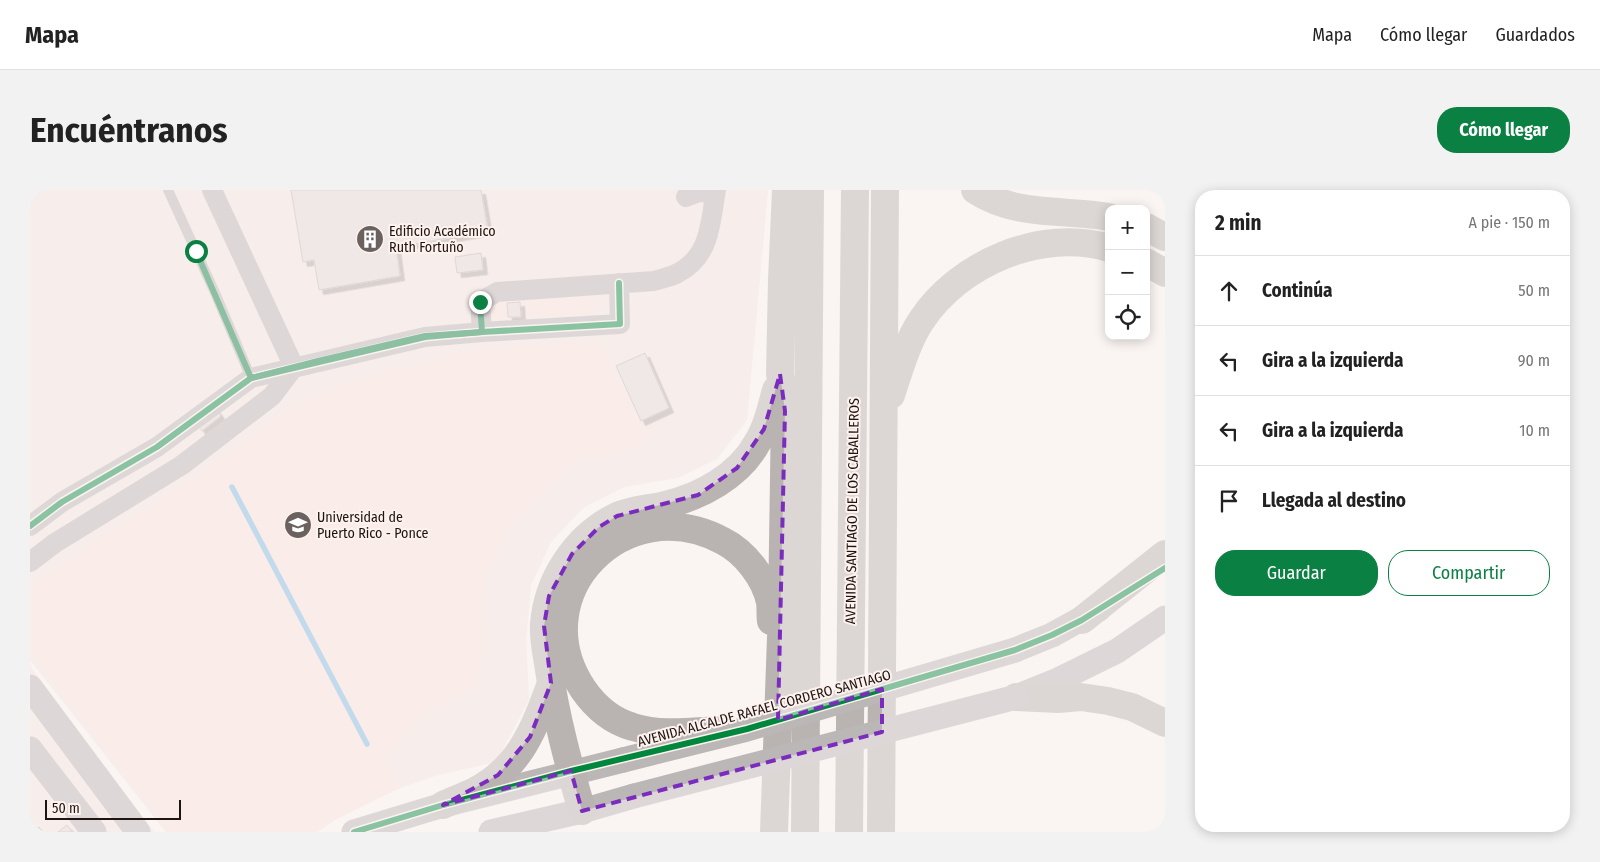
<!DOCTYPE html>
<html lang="es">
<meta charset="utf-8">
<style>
:root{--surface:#fff;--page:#f2f2f2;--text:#222;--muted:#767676;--line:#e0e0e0;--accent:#0b8043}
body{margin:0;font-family:"Fira Sans Condensed",sans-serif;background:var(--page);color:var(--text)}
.controls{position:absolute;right:15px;top:15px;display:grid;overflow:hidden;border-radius:10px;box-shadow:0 2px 12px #0003}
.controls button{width:45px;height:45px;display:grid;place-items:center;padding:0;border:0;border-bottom:1px solid var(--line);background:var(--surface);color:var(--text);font:25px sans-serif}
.scale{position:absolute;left:15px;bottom:12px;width:136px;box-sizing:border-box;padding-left:5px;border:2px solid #1e1411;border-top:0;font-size:14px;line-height:18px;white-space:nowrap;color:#1e1411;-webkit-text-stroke:4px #fef2ee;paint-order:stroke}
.stop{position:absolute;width:15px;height:15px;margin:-11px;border:4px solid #0b8043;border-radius:50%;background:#fff}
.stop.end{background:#0b8043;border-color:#fff;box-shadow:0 1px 5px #0008}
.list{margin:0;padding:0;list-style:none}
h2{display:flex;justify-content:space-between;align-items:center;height:65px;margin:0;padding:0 20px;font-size:21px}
h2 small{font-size:16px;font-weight:400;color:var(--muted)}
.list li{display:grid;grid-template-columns:32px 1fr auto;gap:15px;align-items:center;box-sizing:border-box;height:70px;padding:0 20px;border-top:1px solid var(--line)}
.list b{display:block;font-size:19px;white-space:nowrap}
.list em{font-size:16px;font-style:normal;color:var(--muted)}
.actions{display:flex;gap:10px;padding:15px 20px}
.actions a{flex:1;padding:11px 0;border:1px solid var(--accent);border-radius:20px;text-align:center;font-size:18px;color:var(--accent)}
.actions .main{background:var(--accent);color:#fff}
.icon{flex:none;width:28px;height:28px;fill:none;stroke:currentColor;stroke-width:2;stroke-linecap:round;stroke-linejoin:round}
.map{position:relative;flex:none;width:1135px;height:642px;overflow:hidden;border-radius:20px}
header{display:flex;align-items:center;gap:30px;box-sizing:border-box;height:70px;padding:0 25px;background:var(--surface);border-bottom:1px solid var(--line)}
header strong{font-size:24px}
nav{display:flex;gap:28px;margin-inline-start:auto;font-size:18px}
.intro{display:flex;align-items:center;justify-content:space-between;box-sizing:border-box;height:120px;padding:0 30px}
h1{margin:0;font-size:35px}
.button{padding:12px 22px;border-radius:20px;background:var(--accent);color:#fff;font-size:18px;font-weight:700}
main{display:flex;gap:30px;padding:0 30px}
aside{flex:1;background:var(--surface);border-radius:20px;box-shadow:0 2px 12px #0003}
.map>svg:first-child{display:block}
.built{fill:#f3e4df}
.green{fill:#fbe4dd}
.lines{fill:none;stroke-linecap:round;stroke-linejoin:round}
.stream{stroke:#82bbe4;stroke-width:5.5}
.building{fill:#e2dad7;stroke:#beb6b3;filter:url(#shadow)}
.service{stroke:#bbb7b6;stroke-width:10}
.minor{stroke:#bbb7b6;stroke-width:20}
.tertiary{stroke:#bbb7b6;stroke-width:25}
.motorway{stroke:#b9b3b1;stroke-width:28}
.tertiary-bridge{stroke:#bbb7b6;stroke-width:25}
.cycleway-casing{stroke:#fef2ee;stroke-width:9}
.cycleway{stroke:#00873e;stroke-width:6}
.route{stroke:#0b8043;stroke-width:6}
.marked{fill:none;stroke:#7b2cbf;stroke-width:4;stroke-dasharray:10 6;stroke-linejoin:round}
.labels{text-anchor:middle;stroke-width:4;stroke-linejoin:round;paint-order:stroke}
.poi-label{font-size:14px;fill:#1e1411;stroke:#fef2ee;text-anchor:start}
.street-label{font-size:14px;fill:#1e1411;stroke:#fef2ee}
</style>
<header>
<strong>Mapa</strong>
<nav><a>Mapa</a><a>Cómo llegar</a><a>Guardados</a></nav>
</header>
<div class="intro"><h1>Encuéntranos</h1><a class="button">Cómo llegar</a></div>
<main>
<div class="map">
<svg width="1135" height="642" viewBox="0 0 1135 642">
<defs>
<filter id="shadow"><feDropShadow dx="4.5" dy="4.5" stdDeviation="0" flood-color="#0004"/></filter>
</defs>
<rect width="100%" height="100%" fill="#faf4f2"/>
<!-- built -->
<path class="built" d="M0,0H738L717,230L687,269L648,288L594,297L553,318L521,352L501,395L496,449L499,510L466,572L408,585L370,598L270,642H136L0,470Z
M0,476L124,642H0Z"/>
<!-- green -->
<path class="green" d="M564,107L568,116L566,120L561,123L478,129H466L462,122L463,114L471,112Z
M569,151L618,248L598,260L544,271L482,334L452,396L456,455L446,498L397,523L355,566L370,598L305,630L287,642H138L0,461V396L207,257L266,214L326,190L444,158Z"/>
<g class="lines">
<!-- stream -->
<path class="stream" d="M202,297L337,554"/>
</g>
<!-- building -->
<path class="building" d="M261,0H451L458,41L366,57L370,86L289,100L284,70L273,72Z
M451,63L453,80L427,83L425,67Z
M490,112L491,127H478L477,113Z
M615,163L639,218L611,231L586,176Z
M186,219L191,226L172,241L167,234Z
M37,635L42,642H28Z
M0,636L4,641L9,637L13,642H0Z"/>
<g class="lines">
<!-- service -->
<path class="service" d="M138,0L186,105L221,188"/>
<!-- minor -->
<path class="minor" d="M182,0L264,177
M656,7L669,2L685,3
M452,142L450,112L467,102L624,91C631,89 639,87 646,84C681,67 680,33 686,0
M0,336L32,312L127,257L221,188L395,147L452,142L590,134L589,93
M0,372L25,353L152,275L242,206L264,177"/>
<!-- tertiary -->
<path class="tertiary" d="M985,460L1022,445L1069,419
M0,497L108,642
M986,507L1028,490L1087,461L1135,428
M0,559L64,642
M324,642L413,615L593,570
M461,642L552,621L604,606"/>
<!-- motorway -->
<path class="motorway" d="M945,0C986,27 1034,19 1079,27
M1116,37L1135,47
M1116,72L1135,83
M861,205C869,181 877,152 891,131C929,73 1011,38 1079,58
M1052,430L1135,364
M986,507L1028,509L1051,507L1078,511L1102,517L1135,533
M693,540C664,541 632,546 603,537C582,531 566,518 553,499C490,404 595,298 693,351C715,362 735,388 740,412C741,418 740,425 741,431
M413,615C424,610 435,606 445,601C490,578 505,537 521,493
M552,621C539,575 526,528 519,480C517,465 513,450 514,435C517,390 546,346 587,326C603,319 619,319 635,315C670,307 709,286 727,253C737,237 741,218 746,200
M744,642L752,420L755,221L750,184L752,90L756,0
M775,642L780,0
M819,642L825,0
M851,642L855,0"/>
<!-- tertiary-bridge -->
<path class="tertiary-bridge" d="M593,570L717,539L985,460
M604,606L986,507"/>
<!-- cycleway casing -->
<g class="cycleway-casing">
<path id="cycleway" d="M0,336L32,312L127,257L221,188L395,147L452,142L590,134L589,93
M324,642L413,615L541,581L717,539L985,460L1022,445L1052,430L1135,378"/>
</g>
<!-- cycleway -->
<use href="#cycleway" class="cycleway"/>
</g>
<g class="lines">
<!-- route -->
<path class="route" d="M166,61L221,188L288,171L395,146L452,142L450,112"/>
</g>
<!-- marked area -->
<path d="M0 0H1135V642H0ZM750,184L755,221L748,530L852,499V542L552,621L541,581L413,615L468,585L500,547L521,493L514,436L519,406L542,364L569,337L587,326L668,305L707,278L734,239Z" fill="#faf4f2" fill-opacity=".55" fill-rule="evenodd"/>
<path class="marked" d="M750,184L755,221L748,530L852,499V542L552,621L541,581L413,615L468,585L500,547L521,493L514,436L519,406L542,364L569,337L587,326L668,305L707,278L734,239Z"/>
<!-- icons -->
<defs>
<g id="building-disc" transform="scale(1.4375)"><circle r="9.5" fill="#6b6260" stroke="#fef2ee"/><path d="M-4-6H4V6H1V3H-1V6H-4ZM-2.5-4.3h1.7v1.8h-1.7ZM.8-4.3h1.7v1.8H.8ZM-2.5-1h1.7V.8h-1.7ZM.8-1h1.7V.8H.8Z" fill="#fff"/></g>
<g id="university-disc" transform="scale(1.4375)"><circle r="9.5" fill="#6b6260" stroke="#fef2ee"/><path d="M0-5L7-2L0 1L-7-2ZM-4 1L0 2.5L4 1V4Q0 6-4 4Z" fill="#fff"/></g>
</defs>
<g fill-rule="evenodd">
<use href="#building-disc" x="340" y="49"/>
<use href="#university-disc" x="268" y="335"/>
</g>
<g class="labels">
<!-- poi labels -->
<g class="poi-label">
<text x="359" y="46">Edificio Académico<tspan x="359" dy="16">Ruth Fortuño</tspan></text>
<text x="287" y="332">Universidad de<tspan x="287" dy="16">Puerto Rico - Ponce</tspan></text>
</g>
<!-- street labels -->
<g class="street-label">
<text transform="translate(822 321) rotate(-89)" y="5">AVENIDA SANTIAGO DE LOS CABALLEROS</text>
<text transform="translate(734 518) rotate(-15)" y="5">AVENIDA ALCALDE RAFAEL CORDERO SANTIAGO</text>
</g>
</g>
</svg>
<div class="controls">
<button>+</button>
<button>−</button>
<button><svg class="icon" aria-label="locate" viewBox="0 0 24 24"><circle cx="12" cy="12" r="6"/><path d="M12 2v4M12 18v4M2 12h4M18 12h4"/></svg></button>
</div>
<div class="scale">50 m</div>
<div class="stop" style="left:166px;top:61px"></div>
<div class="stop end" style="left:450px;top:112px"></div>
</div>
<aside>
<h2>2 min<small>A pie · 150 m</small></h2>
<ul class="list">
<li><svg class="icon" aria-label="ahead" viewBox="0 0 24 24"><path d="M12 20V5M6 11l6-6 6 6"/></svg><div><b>Continúa</b></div><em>50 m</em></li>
<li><svg class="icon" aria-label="left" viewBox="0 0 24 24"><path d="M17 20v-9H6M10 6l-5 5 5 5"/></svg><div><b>Gira a la izquierda</b></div><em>90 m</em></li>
<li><svg class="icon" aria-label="left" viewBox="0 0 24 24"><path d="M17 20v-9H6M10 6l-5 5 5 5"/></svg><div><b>Gira a la izquierda</b></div><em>10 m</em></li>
<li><svg class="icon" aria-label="arrive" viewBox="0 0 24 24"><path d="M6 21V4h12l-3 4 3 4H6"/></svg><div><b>Llegada al destino</b></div></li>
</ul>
<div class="actions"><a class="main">Guardar</a><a>Compartir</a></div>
</aside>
</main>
